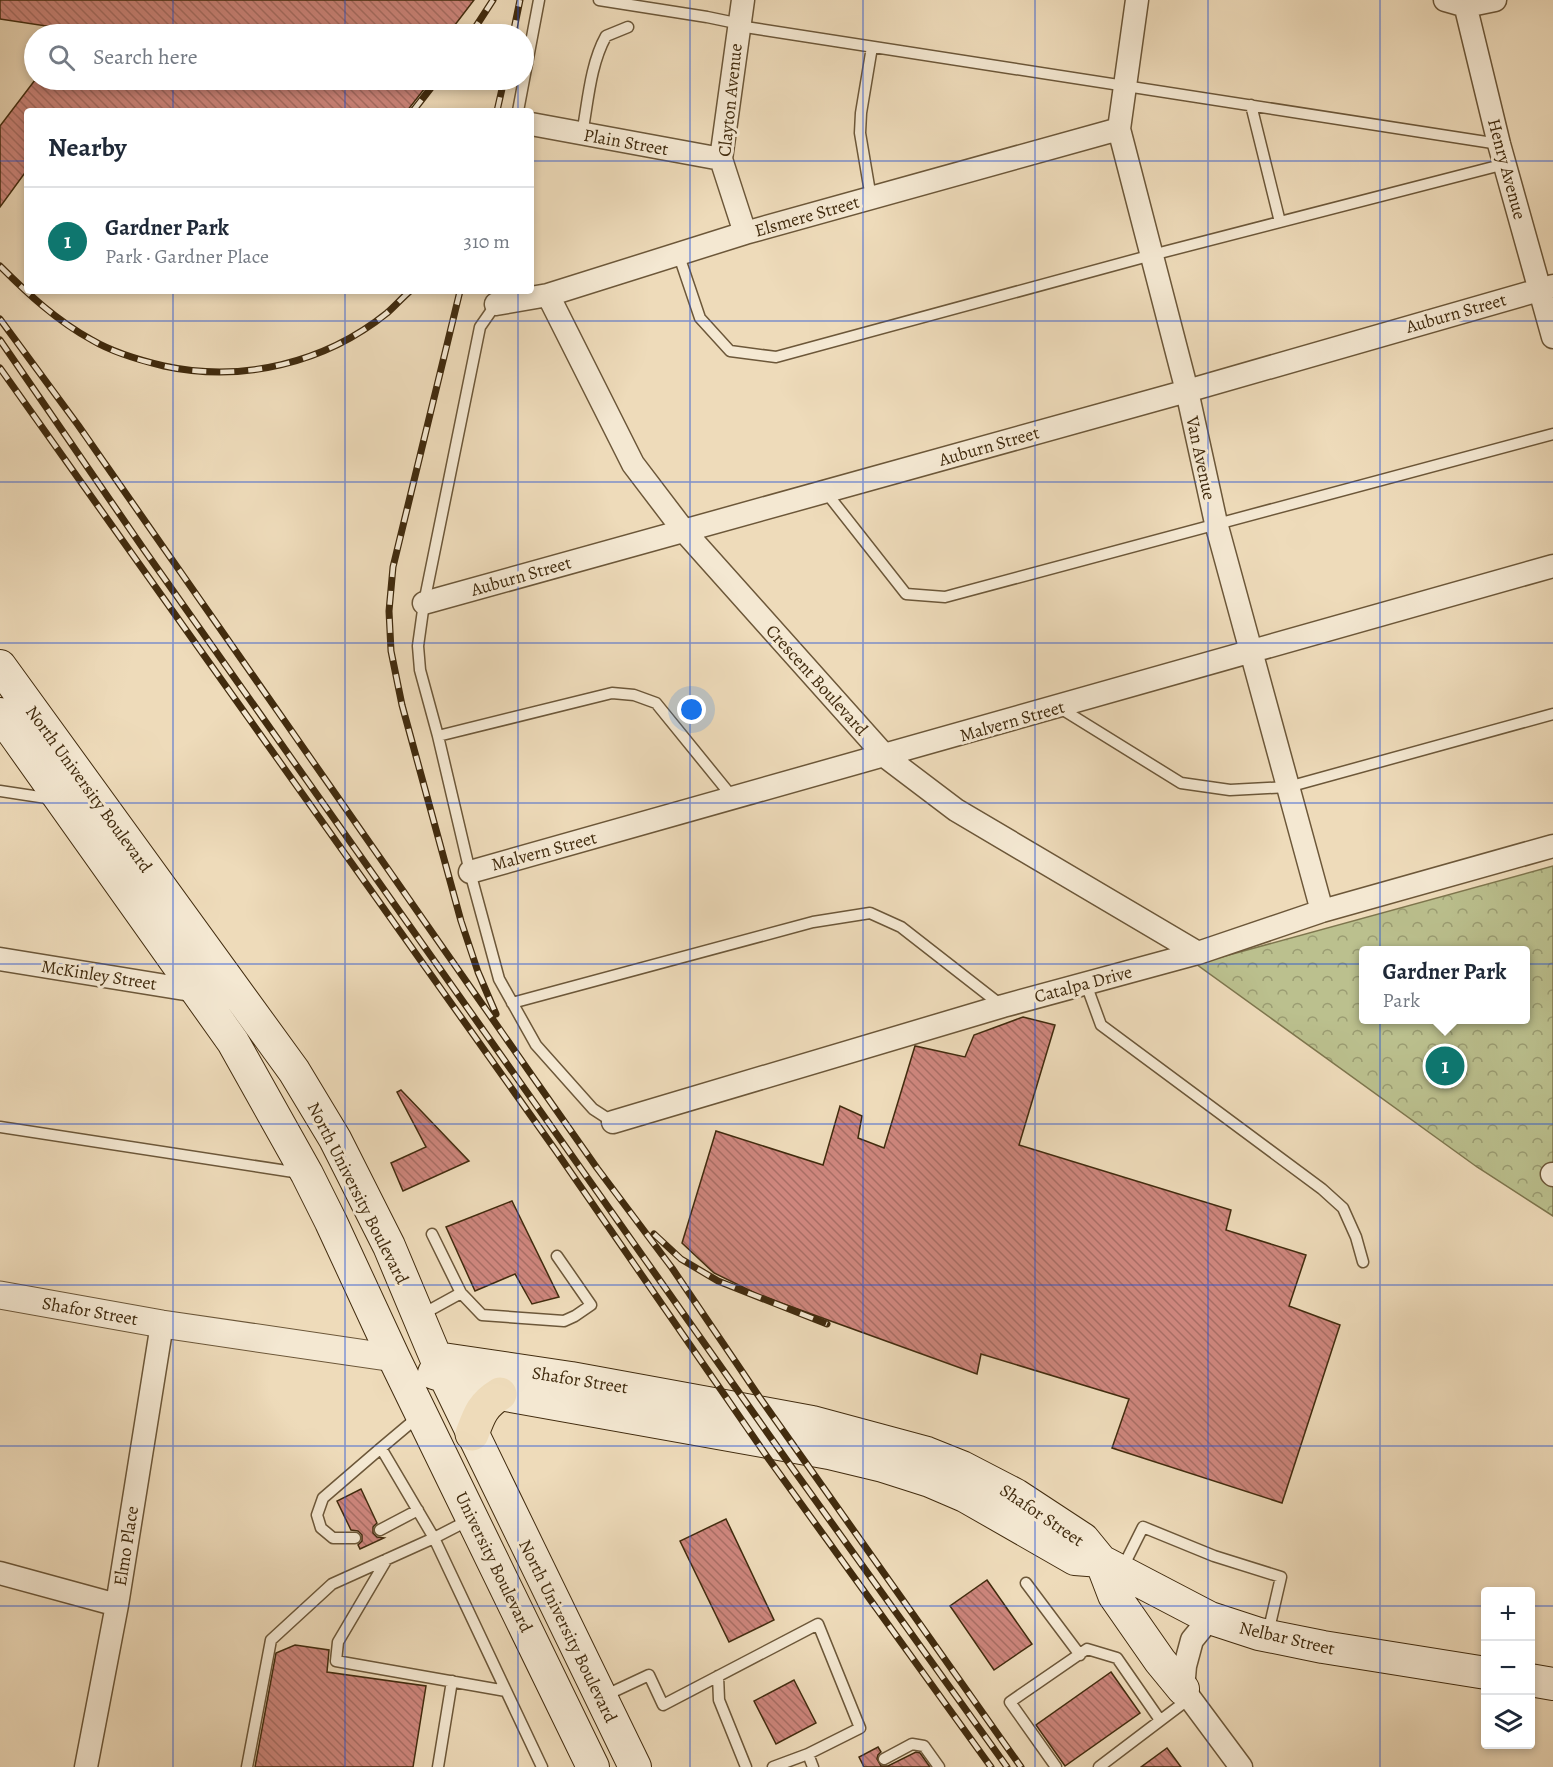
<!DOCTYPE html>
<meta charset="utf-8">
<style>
:root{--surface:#fff;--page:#f6f6f7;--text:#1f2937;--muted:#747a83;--line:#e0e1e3;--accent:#0f766e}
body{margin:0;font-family:Alegreya,serif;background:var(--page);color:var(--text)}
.controls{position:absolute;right:18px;bottom:18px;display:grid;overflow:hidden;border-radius:6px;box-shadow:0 3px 9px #0003}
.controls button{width:54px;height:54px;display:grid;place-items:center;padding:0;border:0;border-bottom:2px solid var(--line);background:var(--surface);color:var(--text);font:30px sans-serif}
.you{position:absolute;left:692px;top:710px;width:21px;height:21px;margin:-15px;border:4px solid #fff;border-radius:50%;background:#1a73e8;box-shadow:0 0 0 9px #1a73e833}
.badge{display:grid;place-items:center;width:39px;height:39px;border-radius:50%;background:var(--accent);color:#fff;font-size:20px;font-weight:700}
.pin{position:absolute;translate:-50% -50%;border:3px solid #fff;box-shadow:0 2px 6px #0006}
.popup{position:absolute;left:1359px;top:946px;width:171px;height:78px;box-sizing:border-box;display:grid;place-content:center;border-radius:6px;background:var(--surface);filter:drop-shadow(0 2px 4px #0005);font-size:20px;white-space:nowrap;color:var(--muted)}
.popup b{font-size:22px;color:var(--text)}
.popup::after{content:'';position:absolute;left:50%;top:100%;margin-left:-12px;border:12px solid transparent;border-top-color:var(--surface)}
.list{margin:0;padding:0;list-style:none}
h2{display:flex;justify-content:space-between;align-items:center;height:78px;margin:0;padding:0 24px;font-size:26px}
h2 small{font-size:20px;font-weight:400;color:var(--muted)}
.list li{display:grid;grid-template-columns:39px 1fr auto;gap:18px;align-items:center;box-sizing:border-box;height:108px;padding:0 24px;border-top:2px solid var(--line)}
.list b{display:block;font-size:22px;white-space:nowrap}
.list p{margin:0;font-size:20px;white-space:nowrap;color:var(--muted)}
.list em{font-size:20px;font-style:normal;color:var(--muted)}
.icon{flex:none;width:33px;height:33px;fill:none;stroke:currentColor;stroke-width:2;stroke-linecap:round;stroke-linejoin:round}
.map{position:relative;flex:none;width:1553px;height:1767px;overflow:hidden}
.search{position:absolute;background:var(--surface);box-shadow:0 3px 9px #0003;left:24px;top:24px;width:510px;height:66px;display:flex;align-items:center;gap:15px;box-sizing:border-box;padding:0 21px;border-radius:33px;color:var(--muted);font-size:22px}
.panel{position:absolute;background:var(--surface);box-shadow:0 3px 9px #0003;left:24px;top:108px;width:510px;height:186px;border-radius:6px}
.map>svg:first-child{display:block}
.park{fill:url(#park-crowns);stroke:#7e764e;stroke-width:1.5;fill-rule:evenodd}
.building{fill:url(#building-back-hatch);stroke:#412b0e;stroke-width:1.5}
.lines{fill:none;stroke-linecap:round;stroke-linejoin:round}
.service-casing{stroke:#6c5739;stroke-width:13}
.minor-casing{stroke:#6c5739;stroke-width:25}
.tertiary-casing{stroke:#6c5739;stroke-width:29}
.secondary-casing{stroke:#412b0e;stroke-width:34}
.primary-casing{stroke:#412b0e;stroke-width:35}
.service{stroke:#f4e8d2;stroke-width:10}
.minor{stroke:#f4e8d2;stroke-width:22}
.tertiary{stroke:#f4e8d2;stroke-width:27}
.secondary{stroke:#f4e8d2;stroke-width:32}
.primary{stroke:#eedbba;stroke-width:33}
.rail-casing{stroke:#412b0e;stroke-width:7}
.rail{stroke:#f4e8d2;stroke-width:4.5;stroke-dasharray:14;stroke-linecap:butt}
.grid{fill:none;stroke:#1d4ed8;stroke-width:1.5;stroke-opacity:0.55}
.labels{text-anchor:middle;stroke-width:6;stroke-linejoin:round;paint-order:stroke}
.street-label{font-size:18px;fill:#412b0e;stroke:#f4e8d2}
</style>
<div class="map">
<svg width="1553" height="1767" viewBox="0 0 1553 1767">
<defs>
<pattern id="park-crowns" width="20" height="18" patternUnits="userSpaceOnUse" patternTransform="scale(1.5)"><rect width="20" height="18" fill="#bbc08e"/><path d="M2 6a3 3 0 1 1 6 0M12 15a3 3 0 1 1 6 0" fill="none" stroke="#9a9c72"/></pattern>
<pattern id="building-back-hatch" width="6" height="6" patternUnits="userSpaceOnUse" patternTransform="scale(1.5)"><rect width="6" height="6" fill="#ce867d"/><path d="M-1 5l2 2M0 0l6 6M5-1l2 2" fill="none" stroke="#a96e65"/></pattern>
</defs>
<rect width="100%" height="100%" fill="#eedbba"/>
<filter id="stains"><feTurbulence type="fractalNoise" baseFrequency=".00333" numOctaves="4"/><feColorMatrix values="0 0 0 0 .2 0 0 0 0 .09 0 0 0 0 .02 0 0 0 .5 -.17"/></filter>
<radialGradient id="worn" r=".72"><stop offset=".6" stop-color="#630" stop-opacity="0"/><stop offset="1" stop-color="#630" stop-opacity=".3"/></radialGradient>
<!-- park -->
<path class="park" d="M1553,866V1216L1477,1167L1196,964ZM1364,950H1526V1020H1364Z"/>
<!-- building -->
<path class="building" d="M0,0H474L448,34H47L53,27L0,19Z
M35,80H413L425,88L407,111H27V170L0,207V126Z
M1023,1017L1055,1025L1019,1145L1231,1210L1226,1230L1306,1255L1289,1306L1340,1325L1282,1503L1112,1448L1129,1399L981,1354L977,1374L759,1295L714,1273L682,1243L716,1131L823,1165L840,1106L862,1116L858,1138L884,1148L915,1046L965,1057L974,1035Z
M401,1090L469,1161L403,1191L391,1163L426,1147L397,1092Z
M512,1201L559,1297L532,1304L515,1274L475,1291L446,1227Z
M361,1489L377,1523L373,1527V1533L377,1537L384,1538L360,1549L358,1545L362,1541V1535L358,1531L351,1530L337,1501Z
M726,1519L774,1620L729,1642L680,1541Z
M987,1580L1032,1644L994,1670L950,1606Z
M295,1645L329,1650L327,1672L426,1686L413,1767H255L276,1653Z
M1111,1672L1140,1713L1065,1766L1036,1725Z
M794,1680L816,1723L776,1744L754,1701Z
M878,1747L881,1752L878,1755L877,1759L881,1766H888L916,1752L920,1753L930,1767H864L859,1757Z
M1167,1748L1181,1767H1141Z"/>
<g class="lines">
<!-- service casing -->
<g class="service-casing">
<path id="service" d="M599,0L707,17L731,22L739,26L1499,144
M1251,105L1280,222
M518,111L539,0
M582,134C588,102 590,65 606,36L628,27
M871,198L860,133L861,113L872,47
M678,253L700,318L730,351L776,357L1152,255L1505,164
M496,304L480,327L424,603L418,646L420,670L438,736L470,872L499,979L536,1045L593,1109L613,1122
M825,491L906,594L945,597L1553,434
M1060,708L1181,783L1230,790L1288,787L1553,714
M438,736L612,693L634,695L656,703L734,799
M0,791L53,799
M1086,984L1101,1025L1322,1189L1343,1208L1356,1237L1363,1262
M512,1003L813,922L870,913L901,927L1001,1005
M0,1127L300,1173
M461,1293L482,1315L564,1321L575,1316L591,1305L557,1256
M421,1315L461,1293L432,1234
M419,1416L381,1448L434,1538L542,1767
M380,1530L418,1510
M355,1538H333L321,1528L317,1515L323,1498L381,1448
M387,1559L338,1642L336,1661L506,1691
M1122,1569L1143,1527L1214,1556L1281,1577L1268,1633
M1026,1583L1080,1655
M718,1676L719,1700L746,1767
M604,1696L649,1675L663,1705L818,1624L860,1728L808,1754L773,1767
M808,1754L813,1767
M884,1759L912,1744L924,1746L939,1767
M247,1767L271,1640L332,1584L434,1538L469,1520
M438,1767L452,1681
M1056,1767L1010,1702L1087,1649L1117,1658L1160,1720
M1099,1767L1190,1698"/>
</g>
<!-- minor casing -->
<g class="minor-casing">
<path id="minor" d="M743,0L721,159L745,233
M1137,0L1119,129L1187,391L1216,523L1322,911
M1445,0L1466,6L1495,0
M1464,0L1499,144L1553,337
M531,124L721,159
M548,295L633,464L684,531L886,757L956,810L1198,953
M496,304L548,295L745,233L1119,129
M424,603L1187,391L1553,286
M470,872C832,773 1193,671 1553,566
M0,959L197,991
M613,1122L1003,1006L1198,953L1322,911L1553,846
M1552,1174L1553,1175
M0,1573L117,1605
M1210,1618L1192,1640L1185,1666L1183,1689L1241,1767
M86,1767L117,1605L162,1324"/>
</g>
<!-- tertiary casing -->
<g class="tertiary-casing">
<path id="tertiary" d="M0,1295L162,1324L394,1358"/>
</g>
<!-- secondary casing -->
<g class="secondary-casing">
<path id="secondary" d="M0,666L294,1071L335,1139L389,1246L436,1358L635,1767
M0,714L233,1042L307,1174L331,1222L394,1358L593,1767
M436,1358L571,1378L812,1422L927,1453L962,1467L1016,1495L1083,1539L1101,1561L1114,1595L1160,1661L1183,1689
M434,1373L500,1394L829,1453L883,1466L930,1481L965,1496L1075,1559L1101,1561L1210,1618L1259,1634L1323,1647L1486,1673
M1530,1680L1553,1684"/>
</g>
<!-- primary casing -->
<g class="primary-casing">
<path id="primary" d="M472,1434C479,1415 482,1405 500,1394"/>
</g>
<!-- service -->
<use href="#service" class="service"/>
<!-- minor -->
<use href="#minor" class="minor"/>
<!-- tertiary -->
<use href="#tertiary" class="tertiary"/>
<!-- secondary -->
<use href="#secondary" class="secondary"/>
<!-- primary -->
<use href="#primary" class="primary"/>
<!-- rail casing -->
<g class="rail-casing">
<path id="rail" d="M471,34L493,0
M513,34L520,0
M413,111L437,80
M497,111L504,80
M0,266C28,294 57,321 92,340C114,353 139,360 164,366C242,383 325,363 387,313C395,306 402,298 410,291
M460,291L393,567L389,611L391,651L402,705L461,921L478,972L496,1014
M0,319L78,425L533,1077L597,1168L672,1268L760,1398L1021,1767
M0,340L145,551L793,1469L1007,1767
M0,368L556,1151L768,1458L991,1767
M654,1234L681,1259L718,1281L827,1324"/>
</g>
<!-- rail -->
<use href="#rail" class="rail"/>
</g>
<!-- grid -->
<path class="grid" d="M173,0V34M345,0V34M518,0V34M690,0V1767M863,0V1767M1035,0V1767M1208,0V1767M1380,0V1767M173,80V111M345,80V111M518,80V111M0,161H27M531,161H1553M173,291V1767M345,291V1767M518,291V1767M0,321H1553M0,482H1553M0,643H1553M0,803H1553M0,964H1553M0,1124H1553M0,1285H1553M0,1446H1553M0,1606H1486M1530,1606H1553"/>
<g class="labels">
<!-- street labels -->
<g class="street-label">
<text transform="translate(730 100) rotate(-84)" y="6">Clayton Avenue</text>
<text transform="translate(626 142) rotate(10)" y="6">Plain Street</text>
<text transform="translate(1507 169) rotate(75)" y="6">Henry Avenue</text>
<text transform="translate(807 216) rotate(-16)" y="6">Elsmere Street</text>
<text transform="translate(1456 313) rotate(-16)" y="6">Auburn Street</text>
<text transform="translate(989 446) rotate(-16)" y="6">Auburn Street</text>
<text transform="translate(1201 458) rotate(78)" y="6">Van Avenue</text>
<text transform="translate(521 576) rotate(-16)" y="6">Auburn Street</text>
<text transform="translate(817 680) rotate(48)" y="6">Crescent Boulevard</text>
<text transform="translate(1012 721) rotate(-16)" y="6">Malvern Street</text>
<text transform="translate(89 789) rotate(54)" y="6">North University Boulevard</text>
<text transform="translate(544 851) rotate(-15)" y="6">Malvern Street</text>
<text transform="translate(99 975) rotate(9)" y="6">McKinley Street</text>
<text transform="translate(1083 984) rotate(-15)" y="6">Catalpa Drive</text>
<text transform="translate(358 1193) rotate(63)" y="6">North University Boulevard</text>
<text transform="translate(90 1311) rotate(10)" y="6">Shafor Street</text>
<text transform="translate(580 1380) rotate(9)" y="6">Shafor Street</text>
<text transform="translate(1042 1515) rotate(34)" y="6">Shafor Street</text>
<text transform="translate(126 1546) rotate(-81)" y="6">Elmo Place</text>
<text transform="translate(494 1562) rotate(64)" y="6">University Boulevard</text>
<text transform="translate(568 1631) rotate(64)" y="6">North University Boulevard</text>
<text transform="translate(1287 1638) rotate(13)" y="6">Nelbar Street</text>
</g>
</g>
<rect width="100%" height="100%" filter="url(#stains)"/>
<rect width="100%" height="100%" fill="url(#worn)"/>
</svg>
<div class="controls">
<button>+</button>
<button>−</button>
<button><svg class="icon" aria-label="layers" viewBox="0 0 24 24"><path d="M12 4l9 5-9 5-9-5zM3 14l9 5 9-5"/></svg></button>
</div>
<div class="you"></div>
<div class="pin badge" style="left:1445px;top:1066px">1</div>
<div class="popup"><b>Gardner Park</b>Park</div>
<div class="search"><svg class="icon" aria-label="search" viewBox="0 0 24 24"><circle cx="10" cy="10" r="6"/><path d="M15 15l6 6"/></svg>Search here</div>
<section class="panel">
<h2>Nearby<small></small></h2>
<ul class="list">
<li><span class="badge">1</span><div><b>Gardner Park</b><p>Park · Gardner Place</p></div><em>310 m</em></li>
</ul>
</section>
</div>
